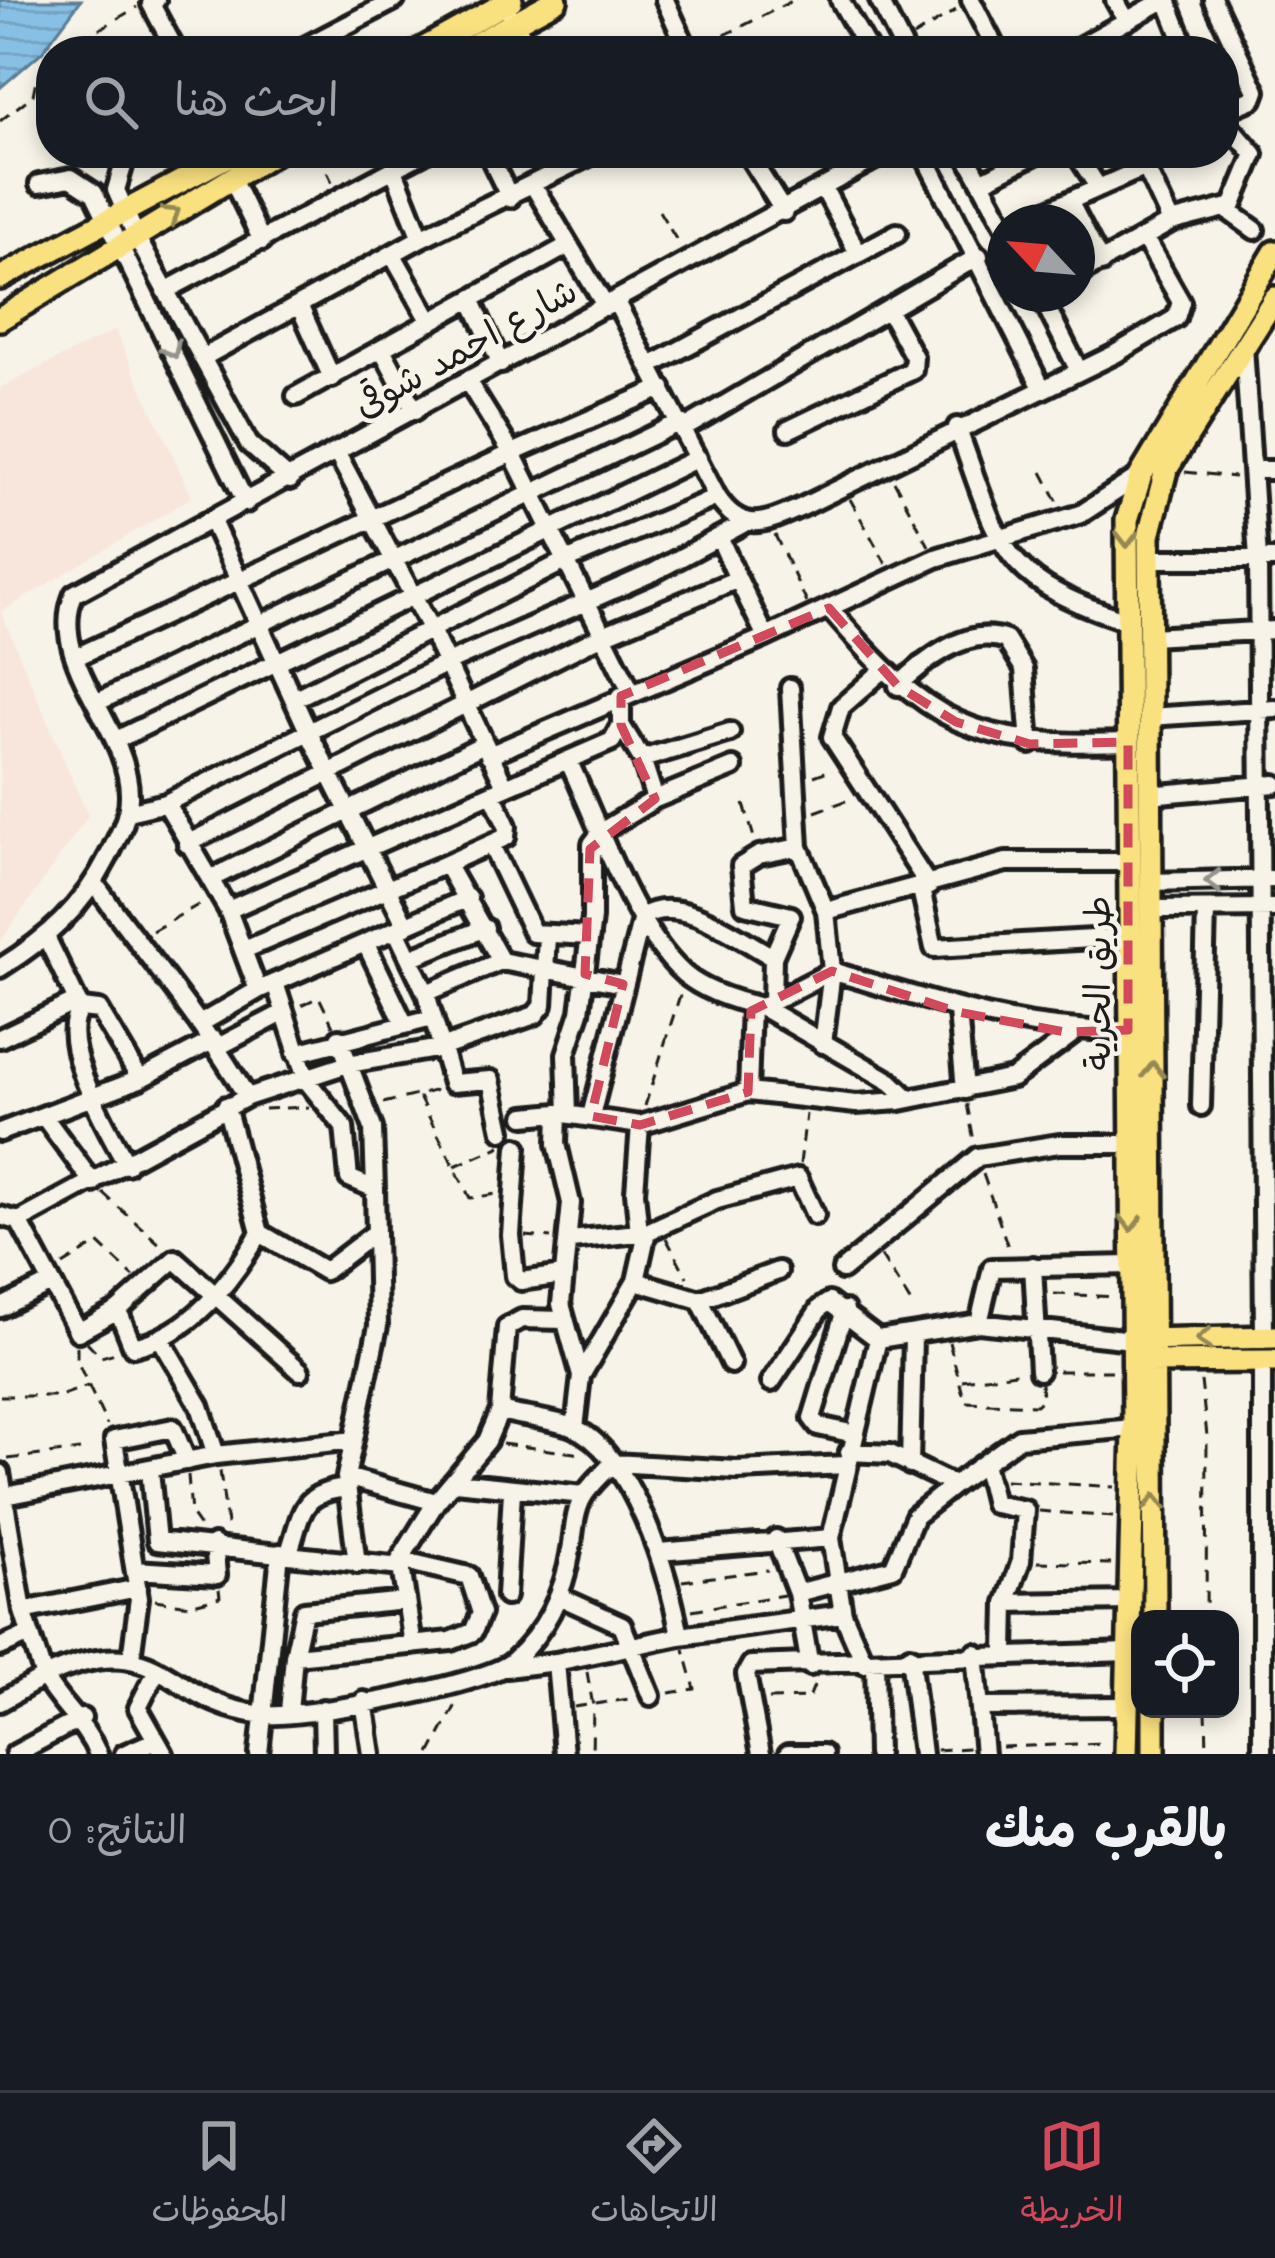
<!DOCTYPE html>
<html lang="ar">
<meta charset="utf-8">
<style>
:root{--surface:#171b24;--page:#242831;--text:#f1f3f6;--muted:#9ea1a6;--line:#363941;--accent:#d1495b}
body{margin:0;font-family:Mali,"Playpen Sans Arabic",sans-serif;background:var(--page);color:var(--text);direction:rtl}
.controls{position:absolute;right:36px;bottom:36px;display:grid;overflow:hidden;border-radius:24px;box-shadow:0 6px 18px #0003}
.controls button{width:108px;height:108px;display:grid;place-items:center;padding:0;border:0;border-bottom:3px solid var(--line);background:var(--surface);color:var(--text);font:60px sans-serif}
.compass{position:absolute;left:987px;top:204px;width:108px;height:108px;border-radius:50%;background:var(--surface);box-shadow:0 6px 18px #0003;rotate:296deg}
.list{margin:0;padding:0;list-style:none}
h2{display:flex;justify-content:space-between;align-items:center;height:156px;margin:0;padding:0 48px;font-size:51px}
h2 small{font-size:39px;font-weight:400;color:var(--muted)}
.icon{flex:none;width:66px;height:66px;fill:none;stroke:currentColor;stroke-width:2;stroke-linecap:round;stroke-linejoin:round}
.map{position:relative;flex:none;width:1275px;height:1754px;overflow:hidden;direction:ltr}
.search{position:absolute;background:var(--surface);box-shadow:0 6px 18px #0003;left:36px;right:36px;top:36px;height:132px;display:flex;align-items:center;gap:30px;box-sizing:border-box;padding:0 42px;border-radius:48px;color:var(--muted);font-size:45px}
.sheet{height:336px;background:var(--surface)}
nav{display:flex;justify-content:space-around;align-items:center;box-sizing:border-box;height:168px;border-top:3px solid var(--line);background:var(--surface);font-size:33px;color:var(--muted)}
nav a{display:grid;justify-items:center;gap:6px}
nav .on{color:var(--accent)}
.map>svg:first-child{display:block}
.built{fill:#f8e6dd}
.water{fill:url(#water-rules);stroke:#5c7e95;stroke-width:3}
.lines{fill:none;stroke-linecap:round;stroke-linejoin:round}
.minor-casing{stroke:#1c1c1c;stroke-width:26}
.major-casing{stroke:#1c1c1c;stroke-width:30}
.path{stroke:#1c1c1c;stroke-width:3;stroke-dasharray:12 9;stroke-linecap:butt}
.minor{stroke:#f7f3e8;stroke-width:16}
.major{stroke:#fae180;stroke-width:21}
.oneway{stroke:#968853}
.oneway2{stroke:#94928c}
.marked{fill:none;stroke:#d1495b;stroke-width:9;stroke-dasharray:24 15;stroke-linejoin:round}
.labels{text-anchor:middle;stroke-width:9;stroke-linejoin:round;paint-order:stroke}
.street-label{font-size:36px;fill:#1c1c1c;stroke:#f7f3e8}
</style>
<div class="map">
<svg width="1275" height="1754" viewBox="0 0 1275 1754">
<defs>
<pattern id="water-rules" width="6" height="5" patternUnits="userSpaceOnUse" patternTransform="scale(3)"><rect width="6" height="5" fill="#87bfe5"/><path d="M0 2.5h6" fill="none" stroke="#74a4c4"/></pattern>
</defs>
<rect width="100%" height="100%" fill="#f7f3e8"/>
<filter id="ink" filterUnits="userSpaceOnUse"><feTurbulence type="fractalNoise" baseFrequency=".00833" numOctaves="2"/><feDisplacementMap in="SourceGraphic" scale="24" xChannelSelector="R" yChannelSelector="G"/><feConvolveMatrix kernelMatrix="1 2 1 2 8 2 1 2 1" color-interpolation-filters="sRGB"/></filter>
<g filter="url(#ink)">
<!-- built -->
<path class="built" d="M115,330L192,497L1,612L88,816L0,942V388Z"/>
<!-- water -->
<path class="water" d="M0,0H81L42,52L0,88Z"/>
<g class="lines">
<!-- minor casing -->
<g class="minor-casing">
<path id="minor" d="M156,0L151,4L176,51
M665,0L688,51
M840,0L869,51
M879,0L905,51
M971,0L997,51
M1115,0L1127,21
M1167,0L1187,51
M1213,0L1256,91L1253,99L1224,111
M510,15L531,51
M297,51L395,0
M1072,51L1164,0
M1224,120L1254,154L1230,212L1255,230
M127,153L116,190L136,236L249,444L290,480
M488,153L510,198
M747,153L784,212
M923,153L1041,386
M965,153L1005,226
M1076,153L1098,187
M1146,168L1171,222
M394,170L421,238
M231,177L262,241
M981,182L1038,153
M39,184L71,178L94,193L246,503
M533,185L606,307
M824,189L858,253
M1069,201L1101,263
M1022,222L1177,153
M393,255L431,322
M1077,275L1171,222L1229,207
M165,291L424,153
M1040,294L1078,369
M471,299L501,364
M616,302L717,497C742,535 766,523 802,507L1115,354L1176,318L1181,302L1145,239
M299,305L332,378
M1244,347L1258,559L1264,1337
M383,351L415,411
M202,358L421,238L595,153
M650,366L897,233
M468,382L512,453L631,691
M296,396L567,246
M957,427C1001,547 997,579 1127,621
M683,429L979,256
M788,430L913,370L914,357L889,311
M338,455L431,630L505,786
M1255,470H1275
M212,521L308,731L406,926
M719,537L738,579
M1149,559H1275
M829,608C928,725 974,748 1128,742
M1150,637L1275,630
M76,657L512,453L662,388
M882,671L841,707L832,737L929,886
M898,686C925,660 968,625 1006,640L1024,669L1030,744
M790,688L799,847L826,911L832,971L823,1044
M294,699L563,562L717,497
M98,702L680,422
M1148,717L1275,709
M621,725L642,759
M116,740L698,458
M489,755L766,637L936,558L1081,514L1141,475
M568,760C598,823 633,929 684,974C705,992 736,1001 762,1007L832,971C930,1001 1025,1034 1128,1030
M1148,795L1275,784
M655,799L642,759L730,732
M166,803L228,910L258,990
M128,812L166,803L447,663L654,572L743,524
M187,844L601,636L738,579L766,637
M491,845L533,933L590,936
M446,864L506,837L507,826L492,793L612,741L621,725V696
M210,879L484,744
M1150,882L1275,879
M95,884C146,956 204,1022 247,1097
M921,889L934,948L1129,937
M1151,909L1275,908
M228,910L492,793
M826,911L1006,862H1129
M396,930L426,993L452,1083L491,1080L502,1131
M47,939L80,1007
M366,944L405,1025
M244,950L446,864L501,961
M410,958L485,928
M0,968C48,938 82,908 108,857C118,837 129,818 129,796C130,727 46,662 74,594L886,153
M275,983L307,1081L344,1127L349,1178L375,1189
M426,993L501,961L623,984
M772,1003L773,957L791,916L745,905L741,866L759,855L799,847
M762,1007L891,1082L909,1099
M81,1008C53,1039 110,1132 127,1165
M81,1008L99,1010L140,1079
M958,1012L965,1090
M203,1022L258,990L468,898
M0,1038L77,1001
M339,1038L373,1128L375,1189L378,1326L346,1477L357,1564
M218,1047L281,1014
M296,1053L432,1018
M748,1092L751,1004
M1201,1106L1206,909
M558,1113L557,1144L571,1203L561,1304L581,1376
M568,1114L566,1054L580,1012L592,918V844L602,831L655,799L733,767
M525,1116L558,1113L640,1125L748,1092L856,1104L900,1101L1013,1078L1075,1032
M591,1116L642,917C679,892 739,939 773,957
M45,1118L93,1183
M0,1132L140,1079L214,1040
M517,1147L511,1235L515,1276L521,1281L563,1275
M0,1216L19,1221L247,1097L348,1064L441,1048L535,1015L543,1005L547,936
M19,1221L78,1332L118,1310L175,1259L300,1371
M260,1233L325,1271L372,1235
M639,1233L635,1192L640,1125
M571,1240L647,1232L717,1200L798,1178L815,1215
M1033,1266L1039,1371
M842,1270L978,1157L1059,1144H1132
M636,1281L700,1300L778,1271
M700,1300L731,1364
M0,1308L51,1283
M118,1310L133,1347C192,1334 230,1283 260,1233L226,1106
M845,1310L812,1418L818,1426L855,1434
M979,1323L992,1268L1131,1265
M162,1341L200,1406L216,1455
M771,1382L820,1308L829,1302L878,1339L979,1323L1132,1340
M500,1411C523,1417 550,1419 572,1427C632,1451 670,1578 680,1636
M575,1428L581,1376L636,1281L647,1232
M849,1452L890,1454L954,1485L1019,1438L1134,1428
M910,1465L913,1337
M985,1467L994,1504L1025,1510L1021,1561L1006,1603L1129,1601
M150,1470L157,1541L401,1567
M0,1473L23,1611L44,1677C164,1622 164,1706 265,1715C304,1718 487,1685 513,1661C545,1632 564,1593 571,1550C574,1533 574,1513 583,1497C590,1485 603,1474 613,1463L737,1470L846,1465
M346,1477L436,1502
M455,1482L584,1495
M0,1497L216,1455L354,1440
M776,1539L797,1593L810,1666
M659,1552L831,1538
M288,1555C303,1513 298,1493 347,1488
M400,1560L469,1576L481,1613L473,1632L451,1641L294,1656L304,1611L406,1601
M135,1570L217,1575L214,1544
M797,1593L893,1568L915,1516L954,1485
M506,1596L512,1491
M558,1596L622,1625L651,1696
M23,1611L138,1588
M413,1645L400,1560L436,1502L487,1441L500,1411L507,1327L522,1319L564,1320
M0,1647L30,1634
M1005,1652L1006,1603
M975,1653L984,1754
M910,1656L922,1754
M131,1658L139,1598L114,1440L173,1428L187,1461
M556,1662L680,1636L843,1614
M875,1663L877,1754
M865,1664L843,1614L831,1538L878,1339
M506,1668L556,1662L564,1754
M157,1670L138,1708L164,1754
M364,1701L372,1754
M0,1702L44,1677C62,1708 84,1722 98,1754
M980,1707L1127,1706
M323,1709L324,1754
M289,1712L294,1656
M15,1754L82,1718
M124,1754L154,1741
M259,1754L280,1553
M761,1754L746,1674L751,1665L1128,1652
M788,1754H823
M1262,1754V1361"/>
</g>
<!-- major casing -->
<g class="major-casing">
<path id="major" d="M419,51L511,0
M463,51L556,0
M0,278L234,153
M0,319L274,153
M1144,1340L1275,1337
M1145,1362L1275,1361
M1155,1619L1149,536L1166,470L1275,298
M1126,1754L1134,1428L1127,520L1141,475L1275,252
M1154,1754V1709"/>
</g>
<!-- path -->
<path class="path" d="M913,37L956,10
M705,45L794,0
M63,51L137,7
M0,121L33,95L36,80L51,63
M318,153L333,184
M659,211L679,244
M1042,472L1060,506
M1185,472L1235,477
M894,481L929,546
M850,499L886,564
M775,535L807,603
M814,776L833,769
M744,804L755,841
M815,812L851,799
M152,931L207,900
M302,1005L319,997L333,1026
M419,1097L470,1198L497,1194
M383,1103L438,1090
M967,1104L974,1141
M645,1106L680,995
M264,1109L309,1107
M800,1164L806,1114
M455,1166L501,1146
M983,1174L1009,1250
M103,1193L163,1247
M525,1236L551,1238
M666,1238L687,1277
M881,1256L915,1309
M63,1265L98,1243L134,1277
M1054,1294L1116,1297
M87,1342L101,1357L119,1352
M949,1342L965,1402L1036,1405L1042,1399L1041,1384
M77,1346V1361L107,1425
M1058,1371H1114
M962,1380L1024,1372
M1201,1381L1207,1436L1206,1619
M0,1396H60L88,1386
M502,1444L582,1454
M8,1459L80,1450
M220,1471L228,1532
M188,1475L191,1514L201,1528
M1005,1480L1115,1487
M1039,1511L1113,1517
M1037,1562L1111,1564
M682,1581L768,1570
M155,1600L190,1605L220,1597L219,1589
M692,1610L784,1595
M587,1672L593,1706L592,1754
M669,1693L695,1689L684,1649
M769,1699L809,1698L815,1683
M574,1707L636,1698
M1206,1709L1207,1754
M1002,1747L1106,1743
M936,1750L968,1748
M430,1754L458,1701"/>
<!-- minor -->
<use href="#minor" class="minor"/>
<!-- major -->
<use href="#major" class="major"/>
</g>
<!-- one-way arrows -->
<defs><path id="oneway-chevron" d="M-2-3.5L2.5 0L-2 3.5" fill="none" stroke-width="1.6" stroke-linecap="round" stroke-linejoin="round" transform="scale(3)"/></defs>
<g class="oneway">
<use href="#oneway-chevron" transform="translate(172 214) rotate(-32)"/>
<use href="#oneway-chevron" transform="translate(1127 539) rotate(90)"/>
<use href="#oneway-chevron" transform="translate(1153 1070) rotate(-90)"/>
<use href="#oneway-chevron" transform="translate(1131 1223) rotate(90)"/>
<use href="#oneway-chevron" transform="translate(1204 1339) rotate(178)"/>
<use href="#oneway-chevron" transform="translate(1155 1502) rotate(-90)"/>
</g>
<g class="oneway2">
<use href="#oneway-chevron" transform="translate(172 350) rotate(63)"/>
<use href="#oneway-chevron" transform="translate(1213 881) rotate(179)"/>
</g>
</g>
<!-- marked area -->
<path class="marked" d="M829,608L898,686L956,722L1030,744L1128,742V1030L1065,1032L958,1012L832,971L751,1011L748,1092L640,1125L591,1116L623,984L585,974L590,849L655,799L621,725V696Z"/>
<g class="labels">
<!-- street labels -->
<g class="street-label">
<text transform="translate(465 347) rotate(-29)" y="13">شارع احمد شوقى</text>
<text transform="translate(1097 983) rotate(-90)" y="13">طريق الحرية</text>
</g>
</g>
</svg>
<div class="controls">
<button><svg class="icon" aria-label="locate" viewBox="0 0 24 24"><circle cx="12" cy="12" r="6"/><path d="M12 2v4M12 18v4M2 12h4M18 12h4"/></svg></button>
</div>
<svg class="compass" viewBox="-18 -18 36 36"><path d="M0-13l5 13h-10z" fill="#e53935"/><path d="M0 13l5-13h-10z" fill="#9ea1a6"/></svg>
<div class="search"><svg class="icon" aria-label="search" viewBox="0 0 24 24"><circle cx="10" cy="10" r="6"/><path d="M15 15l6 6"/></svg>ابحث هنا</div>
</div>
<section class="sheet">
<h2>بالقرب منك<small>النتائج: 0</small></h2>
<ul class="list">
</ul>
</section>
<nav>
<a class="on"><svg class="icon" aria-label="map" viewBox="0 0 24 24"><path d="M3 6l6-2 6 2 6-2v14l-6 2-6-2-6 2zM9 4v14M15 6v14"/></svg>الخريطة</a>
<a><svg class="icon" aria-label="directions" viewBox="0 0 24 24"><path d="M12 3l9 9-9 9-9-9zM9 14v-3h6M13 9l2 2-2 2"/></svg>الاتجاهات</a>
<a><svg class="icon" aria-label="saved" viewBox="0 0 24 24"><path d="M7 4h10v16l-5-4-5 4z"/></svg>المحفوظات</a>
</nav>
